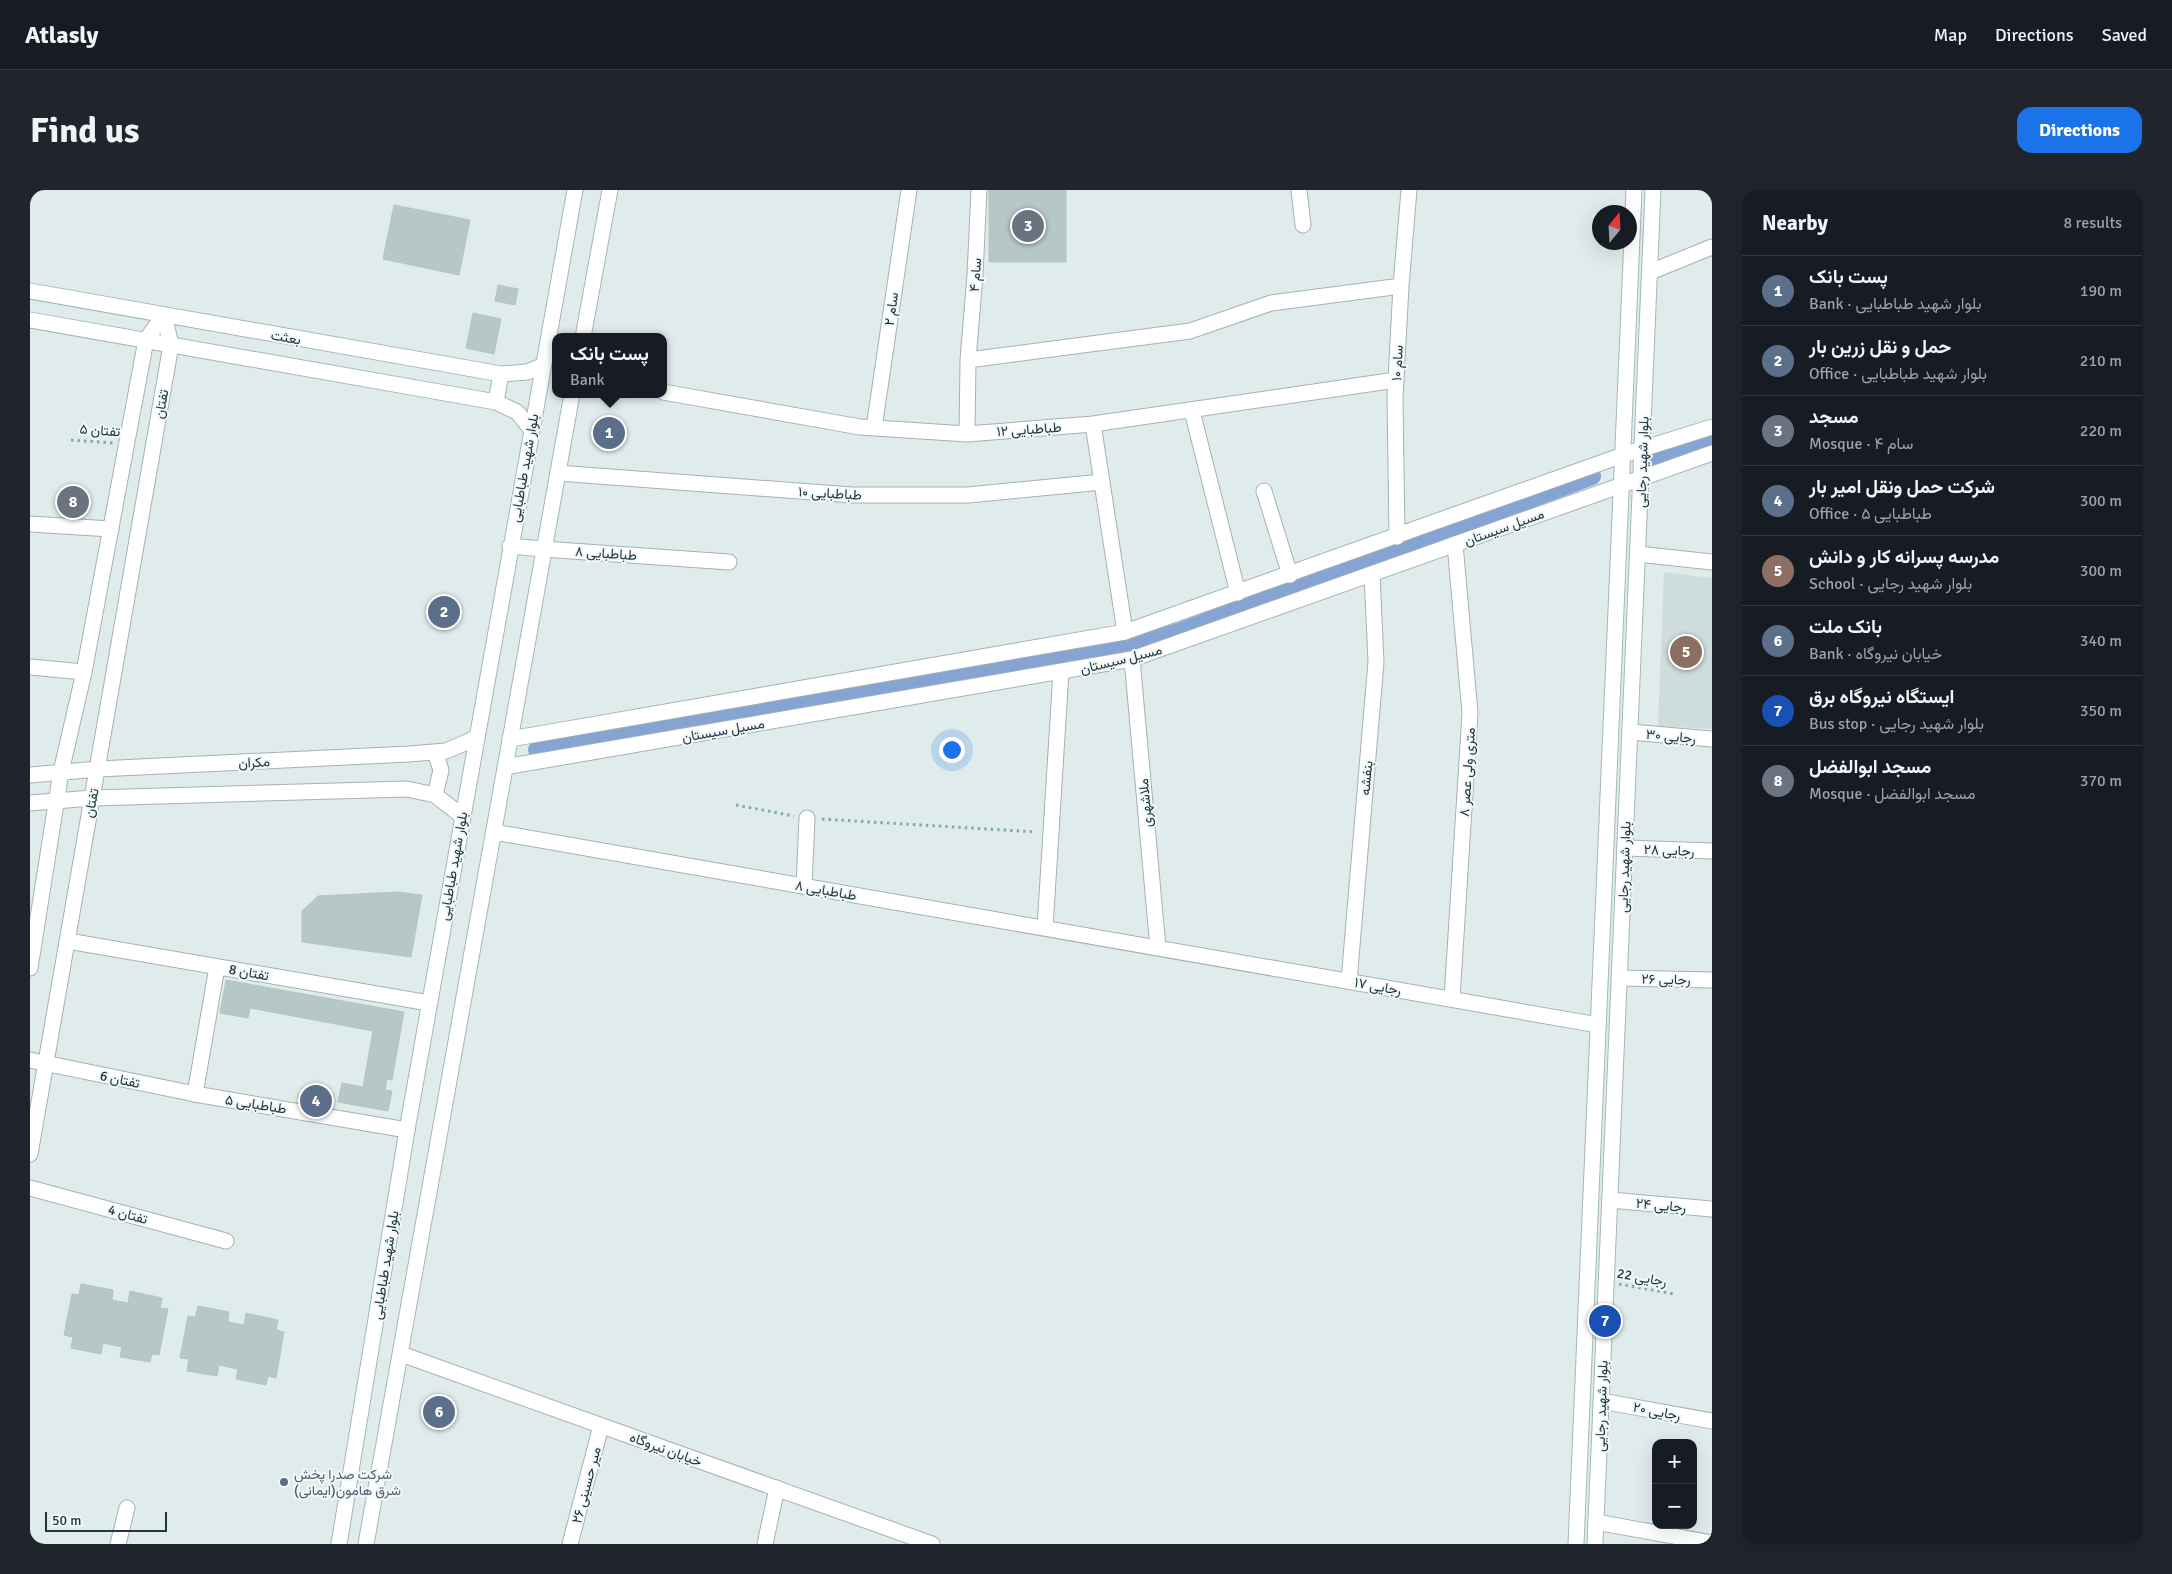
<!DOCTYPE html>
<meta charset="utf-8">
<style>
:root{--surface:#171b24;--page:#20242c;--text:#f1f3f6;--muted:#9ea1a6;--line:#363941;--accent:#1a73e8}
body{margin:0;font-family:Signika,Vazirmatn,sans-serif;background:var(--page);color:var(--text)}
.controls{position:absolute;right:15px;bottom:15px;display:grid;overflow:hidden;border-radius:10px;box-shadow:0 5px 20px #0002}
.controls button{width:45px;height:45px;display:grid;place-items:center;padding:0;border:0;border-bottom:1px solid var(--line);background:var(--surface);color:var(--text);font:25px sans-serif}
.compass{position:absolute;left:1562px;top:15px;width:45px;height:45px;border-radius:50%;background:var(--surface);box-shadow:0 5px 20px #0002;rotate:18deg}
.scale{position:absolute;left:15px;bottom:12px;width:122px;box-sizing:border-box;padding-left:5px;border:2px solid #20373d;border-top:0;font-size:14px;line-height:18px;white-space:nowrap;color:#20373d;-webkit-text-stroke:4px #f1f8f8;paint-order:stroke}
.you{position:absolute;left:921px;top:559px;width:18px;height:18px;margin:-12px;border:4px solid #fff;border-radius:50%;background:#1a73e8;box-shadow:0 0 0 8px #1a73e833}
.badge{display:grid;place-items:center;width:32px;height:32px;border-radius:50%;background:var(--accent);color:#fff;font-size:16px;font-weight:700}
.pin{position:absolute;translate:-50% -50%;border:2px solid #fff;box-shadow:0 1px 5px #0006}
.popup{position:absolute;left:522px;top:143px;width:115px;height:65px;box-sizing:border-box;display:grid;place-content:center;border-radius:10px;background:var(--surface);filter:drop-shadow(0 1px 4px #0005);font-size:16px;white-space:nowrap;color:var(--muted)}
.popup b{font-size:19px;color:var(--text)}
.popup::after{content:'';position:absolute;left:50%;top:100%;margin-left:-10px;border:10px solid transparent;border-top-color:var(--surface)}
.list{margin:0;padding:0;list-style:none}
h2{display:flex;justify-content:space-between;align-items:center;height:65px;margin:0;padding:0 20px;font-size:21px}
h2 small{font-size:16px;font-weight:400;color:var(--muted)}
.list li{display:grid;grid-template-columns:32px 1fr auto;gap:15px;align-items:center;box-sizing:border-box;height:70px;padding:0 20px;border-top:1px solid var(--line)}
.list b{display:block;font-size:19px;white-space:nowrap}
.list p{margin:0;font-size:16px;white-space:nowrap;color:var(--muted)}
.list em{font-size:16px;font-style:normal;color:var(--muted)}
.map{position:relative;flex:none;width:1682px;height:1354px;overflow:hidden;border-radius:15px}
header{display:flex;align-items:center;gap:30px;box-sizing:border-box;height:70px;padding:0 25px;background:var(--surface);border-bottom:1px solid var(--line)}
header strong{font-size:24px}
nav{display:flex;gap:28px;margin-inline-start:auto;font-size:18px}
.intro{display:flex;align-items:center;justify-content:space-between;box-sizing:border-box;height:120px;padding:0 30px}
h1{margin:0;font-size:35px}
.button{padding:12px 22px;border-radius:15px;background:var(--accent);color:#fff;font-size:18px;font-weight:700}
main{display:flex;gap:30px;padding:0 30px}
aside{flex:1;background:var(--surface);border-radius:15px;box-shadow:0 5px 20px #0002}
.map>svg:first-child{display:block}
.built{fill:#cedcdc}
.lines{fill:none;stroke-linecap:round;stroke-linejoin:round}
.canal{stroke:#85a4d4;stroke-width:18}
.building{fill:#b5c7c6;stroke:#b2c5c6}
.minor-casing{stroke:#a3b2b4;stroke-width:17}
.tertiary-casing{stroke:#a3b2b4;stroke-width:17}
.secondary-casing{stroke:#a1b8bb;stroke-width:17}
.path{stroke:#7faab1;stroke-width:3;stroke-dasharray:2.5 4;stroke-linecap:butt}
.minor{stroke:#fff;stroke-width:15}
.tertiary{stroke:#fff;stroke-width:15}
.secondary{stroke:#fff;stroke-width:15}
.service-dot{fill:#5c6f8a;stroke:#f1f8f8;stroke-width:2}
.labels{text-anchor:middle;stroke-width:4;stroke-linejoin:round;paint-order:stroke}
.street-label{font-size:14px;fill:#20373d;stroke:#f1f8f8}
.service-label{font-size:14px;fill:#4e5e75;stroke:#f1f8f8;text-anchor:start}
</style>
<header>
<strong>Atlasly</strong>
<nav><a>Map</a><a>Directions</a><a>Saved</a></nav>
</header>
<div class="intro"><h1>Find us</h1><a class="button">Directions</a></div>
<main>
<div class="map">
<svg width="1682" height="1354" viewBox="0 0 1682 1354">
<rect width="100%" height="100%" fill="#e0ecec"/>
<!-- built -->
<path class="built" d="M1634,382L1682,388V539L1628,536Z"/>
<g class="lines">
<!-- canal -->
<path class="canal" d="M1627,268L1682,250
M507,560L1099,457L1154,440L1562,286"/>
</g>
<!-- building -->
<path class="building" d="M959,0H1036V72H959Z
M364,15L440,30L429,85L353,69Z
M468,95L488,99L485,115L465,111Z
M443,123L471,129L464,164L436,158Z
M367,702L392,705L381,767L272,752V721L288,706Z
M196,790L374,822L362,890L357,889L355,900L362,901L358,921L308,912L312,893L333,897L343,841L220,818L218,828L190,823Z
M51,1094L83,1100L82,1110L98,1113L100,1101L132,1108L130,1118L138,1119L129,1165L122,1164L120,1172L90,1167L92,1157L73,1153L71,1164L41,1158L43,1147L34,1145L42,1104L49,1105Z
M168,1116L199,1122L198,1132L214,1135L216,1123L248,1130L246,1140L254,1142L246,1188L238,1186L236,1195L206,1189L208,1179L189,1175L187,1186L157,1181L159,1169L150,1168L158,1126L165,1127Z"/>
<g class="lines">
<!-- minor casing -->
<g class="minor-casing">
<path id="minor" d="M1269,0L1273,35
M1620,82L1682,57
M938,170L945,85L949,0
M633,202L830,237L937,244L1063,234L1366,190
M1162,221L1208,403
M1063,234L1095,442
M844,238L879,0
M937,244L938,170L1160,141L1241,113L1371,96
M528,283L822,305H938L1072,292
M1234,301L1260,385
M0,334L81,339
M1367,347L1365,208L1371,96L1379,0
M513,359L699,372
M1608,364L1682,372
M1102,469L1128,758
M0,477L54,482
M1600,542L1682,549
M464,642L1568,835
M1595,658L1682,661
M774,696L777,628
M1015,738L1031,482
M38,751L399,813
M1589,788L1682,790
M1319,791L1346,472L1342,384
M1422,809L1440,523L1425,354
M165,904L187,777
M0,998L196,1051
M1580,1010L1682,1019
M1571,1211L1682,1231
M1566,1332L1682,1353
M88,1354L97,1318
M540,1354L571,1236
M735,1354L747,1298"/>
</g>
<!-- tertiary casing -->
<g class="tertiary-casing">
<path id="tertiary" d="M480,549L1095,442L1593,265L1682,237
M405,562L411,580L405,605
M475,577L1102,469L1682,263
M0,585L68,579L379,564L416,561L446,548
M0,613L62,608L377,599L405,605L432,626
M0,778L31,582L54,482L116,150L134,125
M0,870L165,904L377,940
M0,964L141,155L134,125
M371,1164L902,1354"/>
</g>
<!-- secondary casing -->
<g class="secondary-casing">
<path id="secondary" d="M0,101L471,184L497,182L512,176
M0,130L466,212L487,222L501,239
M553,147L580,0
M466,212L471,184
M480,356L513,359
M309,1354L377,940L545,0
M336,1354L542,204
M1546,1354L1604,0
M1565,1354L1623,0"/>
</g>
<!-- path -->
<path class="path" d="M41,250L84,253
M706,615L764,626
M792,629L1006,642
M1589,1094L1644,1104"/>
<!-- minor -->
<use href="#minor" class="minor"/>
<!-- tertiary -->
<use href="#tertiary" class="tertiary"/>
<!-- secondary -->
<use href="#secondary" class="secondary"/>
</g>
<!-- markers -->
<circle class="service-dot" cx="254" cy="1292" r="5"/>
<g class="labels">
<!-- street labels -->
<g class="street-label">
<text transform="translate(945 85) rotate(-86)" y="5">سام ۴</text>
<text transform="translate(861 119) rotate(-82)" y="5">سام ۲</text>
<text transform="translate(256 147) rotate(10)" y="5">بعثت</text>
<text transform="translate(1367 173) rotate(-87)" y="5">سام ۱۰</text>
<text transform="translate(131 214) rotate(-80)" y="5">تفتان</text>
<text transform="translate(999 239) rotate(-4)" y="5">طباطبایی ۱۲</text>
<text transform="translate(70 240) rotate(4)" y="5">تفتان ۵</text>
<text transform="translate(1612 272) rotate(-88)" y="5">بلوار شهید رجایی</text>
<text transform="translate(494 278) rotate(-80)" y="5">بلوار شهید طباطبایی</text>
<text transform="translate(800 303) rotate(3)" y="5">طباطبایی ۱۰</text>
<text transform="translate(1474 337) rotate(-20)" y="5">مسیل سیستان</text>
<text transform="translate(576 363) rotate(4)" y="5">طباطبایی ۸</text>
<text transform="translate(1091 469) rotate(-14)" y="5">مسیل سیستان</text>
<text transform="translate(693 540) rotate(-10)" y="5">مسیل سیستان</text>
<text transform="translate(1641 546) rotate(5)" y="5">رجایی ۳۰</text>
<text transform="translate(224 572) rotate(-3)" y="5">مکران</text>
<text transform="translate(1437 582) rotate(-86)" y="5">۸ متری ولی عصر</text>
<text transform="translate(1336 588) rotate(-85)" y="5">بنفشه</text>
<text transform="translate(61 613) rotate(-79)" y="5">تفتان</text>
<text transform="translate(1115 613) rotate(-95)" y="5">ملاشهری</text>
<text transform="translate(1639 660) rotate(2)" y="5">رجایی ۲۸</text>
<text transform="translate(423 676) rotate(-80)" y="5">بلوار شهید طباطبایی</text>
<text transform="translate(1594 677) rotate(-88)" y="5">بلوار شهید رجایی</text>
<text transform="translate(796 700) rotate(10)" y="5">طباطبایی ۸</text>
<text transform="translate(219 782) rotate(10)" y="5">تفتان 8</text>
<text transform="translate(1636 789) rotate(1)" y="5">رجایی ۲۶</text>
<text transform="translate(1348 796) rotate(10)" y="5">رجایی ۱۷</text>
<text transform="translate(90 889) rotate(12)" y="5">تفتان 6</text>
<text transform="translate(226 914) rotate(9)" y="5">طباطبایی ۵</text>
<text transform="translate(1631 1015) rotate(5)" y="5">رجایی ۲۴</text>
<text transform="translate(98 1024) rotate(15)" y="5">تفتان 4</text>
<text transform="translate(355 1075) rotate(-81)" y="5">بلوار شهید طباطبایی</text>
<text transform="translate(1612 1087) rotate(10)" y="5">رجایی 22</text>
<text transform="translate(1571 1216) rotate(-88)" y="5">بلوار شهید رجایی</text>
<text transform="translate(1627 1221) rotate(11)" y="5">رجایی ۲۰</text>
<text transform="translate(636 1259) rotate(20)" y="5">خیابان نیروگاه</text>
<text transform="translate(556 1295) rotate(-75)" y="5">میر حسینی ۲۶</text>
</g>
<!-- service labels -->
<g class="service-label">
<text x="264" y="1289">شرکت صدرا پخش<tspan x="264" dy="16">شرق هامون(ایمانی)</tspan></text>
</g>
</g>
</svg>
<div class="controls">
<button>+</button>
<button>−</button>
</div>
<svg class="compass" viewBox="-18 -18 36 36"><path d="M0-13l5 13h-10z" fill="#e53935"/><path d="M0 13l5-13h-10z" fill="#9ea1a6"/></svg>
<div class="scale">50 m</div>
<div class="you"></div>
<div class="pin badge" style="left:579px;top:243px;background:#5c6f8a">1</div>
<div class="popup"><b>پست بانک</b>Bank</div>
<div class="pin badge" style="left:414px;top:422px;background:#5c6f8a">2</div>
<div class="pin badge" style="left:998px;top:36px;background:#6b7280">3</div>
<div class="pin badge" style="left:286px;top:911px;background:#5c6f8a">4</div>
<div class="pin badge" style="left:1656px;top:462px;background:#8d6e63">5</div>
<div class="pin badge" style="left:409px;top:1222px;background:#5c6f8a">6</div>
<div class="pin badge" style="left:1575px;top:1131px;background:#1a4fb4">7</div>
<div class="pin badge" style="left:43px;top:312px;background:#6b7280">8</div>
</div>
<aside>
<h2>Nearby<small>8 results</small></h2>
<ul class="list">
<li><span class="badge" style="background:#5c6f8a">1</span><div><b>پست بانک</b><p>Bank · بلوار شهید طباطبایی</p></div><em>190 m</em></li>
<li><span class="badge" style="background:#5c6f8a">2</span><div><b>حمل و نقل زرین بار</b><p>Office · بلوار شهید طباطبایی</p></div><em>210 m</em></li>
<li><span class="badge" style="background:#6b7280">3</span><div><b>مسجد</b><p>Mosque · سام ۴</p></div><em>220 m</em></li>
<li><span class="badge" style="background:#5c6f8a">4</span><div><b>شرکت حمل ونقل امیر بار</b><p>Office · طباطبایی ۵</p></div><em>300 m</em></li>
<li><span class="badge" style="background:#8d6e63">5</span><div><b>مدرسه پسرانه کار و دانش</b><p>School · بلوار شهید رجایی</p></div><em>300 m</em></li>
<li><span class="badge" style="background:#5c6f8a">6</span><div><b>بانک ملت</b><p>Bank · خیابان نیروگاه</p></div><em>340 m</em></li>
<li><span class="badge" style="background:#1a4fb4">7</span><div><b>ایستگاه نیروگاه برق</b><p>Bus stop · بلوار شهید رجایی</p></div><em>350 m</em></li>
<li><span class="badge" style="background:#6b7280">8</span><div><b>مسجد ابوالفضل</b><p>Mosque · مسجد ابوالفضل</p></div><em>370 m</em></li>
</ul>
</aside>
</main>
